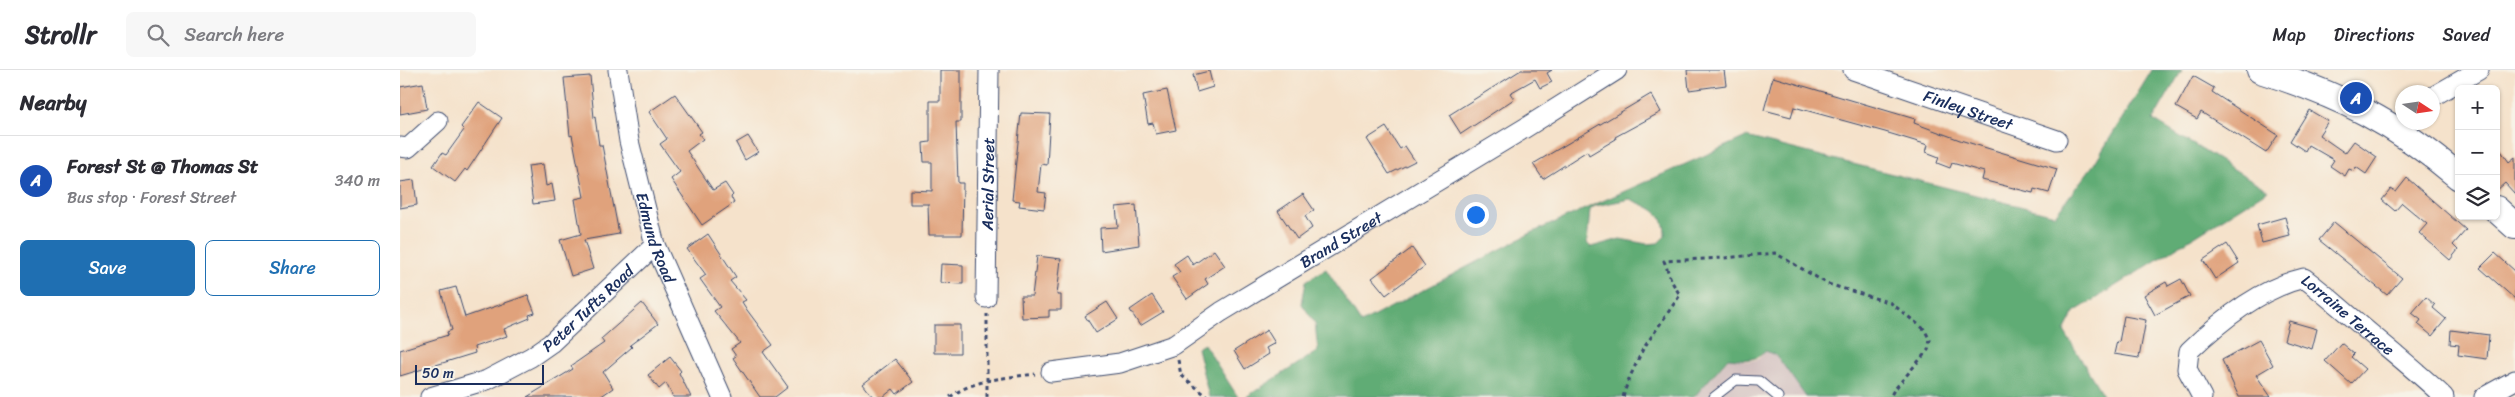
<!DOCTYPE html>
<meta charset="utf-8">
<style>
:root{--surface:#fff;--page:#f7f7f7;--text:#2b2b33;--muted:#7c7c81;--line:#e1e1e2;--accent:#1f6fb2}
body{margin:0;font-family:Sriracha,sans-serif;background:var(--page);color:var(--text)}
.controls{position:absolute;right:15px;top:15px;display:grid;overflow:hidden;border-radius:8px;box-shadow:0 1px 4px #0004}
.controls button{width:45px;height:45px;display:grid;place-items:center;padding:0;border:0;border-bottom:1px solid var(--line);background:var(--surface);color:var(--text);font:25px sans-serif}
.compass{position:absolute;left:1995px;top:15px;width:45px;height:45px;border-radius:50%;background:var(--surface);box-shadow:0 1px 4px #0004;rotate:102deg}
.scale{position:absolute;left:15px;bottom:12px;width:129px;box-sizing:border-box;padding-left:5px;border:2px solid #1b2f5e;border-top:0;font-size:14px;line-height:18px;white-space:nowrap;color:#1b2f5e;-webkit-text-stroke:4px #f7f3e8;paint-order:stroke}
.you{position:absolute;left:1075px;top:144px;width:18px;height:18px;margin:-12px;border:4px solid #fff;border-radius:50%;background:#1a73e8;box-shadow:0 0 0 8px #1a73e833}
.badge{display:grid;place-items:center;width:32px;height:32px;border-radius:50%;background:var(--accent);color:#fff;font-size:16px;font-weight:700}
.pin{position:absolute;translate:-50% -50%;border:2px solid #fff;box-shadow:0 1px 5px #0006}
.list{margin:0;padding:0;list-style:none}
h2{display:flex;justify-content:space-between;align-items:center;height:65px;margin:0;padding:0 20px;font-size:21px}
h2 small{font-size:16px;font-weight:400;color:var(--muted)}
.list li{display:grid;grid-template-columns:32px 1fr auto;gap:15px;align-items:center;box-sizing:border-box;height:90px;padding:0 20px;border-top:1px solid var(--line)}
.list b{display:block;font-size:19px;white-space:nowrap}
.list p{margin:0;font-size:16px;white-space:nowrap;color:var(--muted)}
.list em{font-size:16px;font-style:normal;color:var(--muted)}
.actions{display:flex;gap:10px;padding:15px 20px}
.actions a{flex:1;padding:11px 0;border:1px solid var(--accent);border-radius:8px;text-align:center;font-size:18px;color:var(--accent)}
.actions .main{background:var(--accent);color:#fff}
.icon{flex:none;width:28px;height:28px;fill:none;stroke:currentColor;stroke-width:2;stroke-linecap:round;stroke-linejoin:round}
.map{position:relative;flex:none;width:2115px;height:327px;overflow:hidden}
header{display:flex;align-items:center;gap:30px;box-sizing:border-box;height:70px;padding:0 25px;background:var(--surface);border-bottom:1px solid var(--line)}
header strong{font-size:24px}
nav{display:flex;gap:28px;margin-inline-start:auto;font-size:18px}
.search{width:350px;height:45px;background:var(--page);display:flex;align-items:center;gap:12px;box-sizing:border-box;padding:0 18px;border-radius:8px;color:var(--muted);font-size:19px}
main{display:flex}
aside{flex:1;background:var(--surface)}
.map>svg:first-child{display:block}
.industrial{fill:#d1bfbf}
.forest{fill:#60ac75;stroke:#3e6e6a;fill-rule:evenodd}
.building{fill:#e0a27c}
.lines{fill:none;stroke-linecap:round;stroke-linejoin:round}
.service-casing{stroke:#3c4a6e;stroke-width:11}
.minor-casing{stroke:#3c4a6e;stroke-width:21}
.secondary-casing{stroke:#3c4a6e;stroke-width:28}
.path{stroke:#3c4a6e;stroke-width:3;stroke-dasharray:4 4;stroke-linecap:butt}
.service{stroke:#fff;stroke-width:9}
.minor{stroke:#fff;stroke-width:19}
.secondary{stroke:#fff;stroke-width:26}
.labels{text-anchor:middle;stroke-width:4;stroke-linejoin:round;paint-order:stroke}
.street-label{font-size:16px;fill:#1b2f5e;stroke:#f7f3e8}
</style>
<header>
<strong>Strollr</strong>
<div class="search"><svg class="icon" aria-label="search" viewBox="0 0 24 24"><circle cx="10" cy="10" r="6"/><path d="M15 15l6 6"/></svg>Search here</div>
<nav><a>Map</a><a>Directions</a><a>Saved</a></nav>
</header>
<main>
<aside>
<h2>Nearby<small></small></h2>
<ul class="list">
<li><span class="badge" style="background:#1a4fb4">A</span><div><b>Forest St @ Thomas St</b><p>Bus stop · Forest Street</p></div><em>340 m</em></li>
</ul>
<div class="actions"><a class="main">Save</a><a>Share</a></div>
</aside>
<div class="map">
<svg width="2115" height="327" viewBox="0 0 2115 327">
<rect width="100%" height="100%" fill="#f7f3e8"/>
<filter id="ink" filterUnits="userSpaceOnUse"><feTurbulence type="fractalNoise" baseFrequency=".02" numOctaves="2"/><feDisplacementMap in="SourceGraphic" scale="10" xChannelSelector="R" yChannelSelector="G"/><feConvolveMatrix kernelMatrix="1 2 1 2 8 2 1 2 1" color-interpolation-filters="sRGB"/></filter>
<filter id="wash" filterUnits="userSpaceOnUse"><feTurbulence type="fractalNoise" baseFrequency=".0096" numOctaves="4" result="noise"/><feDisplacementMap in="SourceGraphic" scale="20" xChannelSelector="R" yChannelSelector="G"/><feGaussianBlur stdDeviation="1.12" result="paint"/><feColorMatrix in="noise" values="0 0 0 0 0 0 0 0 0 0 0 0 0 0 0 0 0 1.4 0 .05"/><feComposite in="paint" operator="in"/></filter>
<g filter="url(#wash)">
<rect width="100%" height="100%" fill="#f5e2cb"/>
<!-- industrial -->
<path class="industrial" d="M1366,281L1377,286L1406,327H1294L1329,288L1349,291L1358,289Z"/>
<!-- forest -->
<path class="forest" d="M1752,0H1782L1753,50L1868,120L1674,242L1664,261L1704,327H1406L1377,286L1366,281C1352,293 1345,289 1328,288L1294,327H846L918,281L915,253L902,234L906,211L926,199L961,253L1131,163L1346,67L1655,145L1694,94ZM1230,129C1249,138 1266,141 1265,166L1258,173L1247,174L1220,169L1191,177L1187,173L1190,140L1195,136Z
M804,274L838,327H809L797,278Z"/>
<g id="blocks">
<!-- building -->
<path class="building" d="M540,0H561V52H556L558,113H563L562,165H529L528,134H510V120L532,121V92H524L523,73L530,72V31H540Z
M1121,0H1152L1147,3L1152,12L1140,18L1135,9L1110,23L1114,29L1061,64L1049,45Z
M1287,0H1324L1326,15L1289,20Z
M809,1L813,17L797,22L793,5Z
M190,6L194,48L195,47L199,75H202L219,164L184,170L193,199L171,206L160,170L181,164L175,129L184,127L172,65L170,66L164,8Z
M1793,6L1814,18L1812,22L1878,65L1866,83L1801,42L1797,49L1776,37Z
M1373,7L1515,49L1514,53L1560,70L1657,99L1649,123L1634,119L1633,123L1582,110L1584,102L1552,93L1550,98L1537,93L1539,87L1526,82L1528,75L1485,62L1394,37L1391,47L1364,40Z
M23,13L27,39L0,44V17Z
M767,20L776,60L756,64L753,53L748,54L743,25Z
M275,24L302,62L299,64L303,69L287,81L313,120L325,113L333,125L331,127L334,133L302,155L271,109L280,102L260,74L267,69L249,42Z
M1251,24L1261,42L1215,67L1216,69L1189,85L1187,81L1143,109L1133,94Z
M79,32L102,48L67,101L65,99L55,112L33,96L42,83L46,85L64,60L61,57Z
M1909,40L1928,51L1919,65L1945,83L1954,71L1977,87L1966,104L1956,97L1954,101L1949,99L1945,106L1930,96L1934,90L1908,75L1905,81L1890,71Z
M621,43L650,44L647,95L641,94L638,122L646,123L644,139L619,136L620,131L612,130Z
M986,57L1000,79L1005,76L1015,91L989,104L967,69Z
M348,66L358,82L345,90L336,73Z
M2096,74L2109,92L2115,87V124L2105,113L2096,121Z
M143,94L146,116L152,114L155,131L133,134L128,96Z
M2007,108L2066,160L2053,175L2058,180L2050,190L2019,163L2027,154L2002,133L1995,141L1982,130L1991,119L1996,122Z
M14,110L17,135L0,138V112Z
M903,124L914,140L905,146L912,158L897,169L878,141Z
M736,135L739,175L701,181L700,158L718,157L716,137Z
M1885,147L1890,166L1862,173L1857,155Z
M1934,152L2002,208L1987,225L1919,170Z
M308,164L336,207L330,211L346,230L342,232L347,240L373,275L363,282L388,317L375,327H360L333,288L336,286L331,279L340,273L314,241L320,237L300,209L306,205L287,179Z
M1827,174L1839,193L1815,209L1803,190Z
M1012,178L1025,196L986,225L972,208Z
M814,180L825,196L805,209L808,214L787,229L772,207L780,202L774,194L787,185L793,195Z
M2095,183L2115,201V229L2080,198Z
M637,186L661,189L657,225H661V240H649V247L622,248L621,226H632Z
M541,194L563,195V214L540,213Z
M1781,209L1790,226L1755,245L1744,225L1766,212L1768,216Z
M56,217L65,247L128,225L135,243L129,245L130,248L104,259L107,266L74,277L75,283L0,306V280L48,265L47,262L52,260L41,221Z
M752,225L763,242L740,256L730,240Z
M2026,227L2035,235L2033,238L2046,249L2032,266L2018,254L2021,250L2012,243Z
M707,232L718,249L696,263L685,246Z
M242,233L258,254L230,275L232,277L203,302L213,318L200,327H127L173,299L171,296L204,273L201,269Z
M1724,246L1746,250L1739,288L1714,284L1717,271L1719,272Z
M1889,251L1917,259L1912,279L1884,270Z
M534,255H560V283H534Z
M867,260L875,273L866,278L869,284L845,299L834,281Z
M2051,260L2089,265L2087,289L2058,285L2059,275L2050,274Z
M1859,270L1873,295L1856,305L1871,327H1839L1822,290Z
M1941,273L1954,284L1951,287L1965,299L1951,314L1925,291Z
M270,287L281,301L279,303L291,327H273L266,313L259,319L248,305Z
M495,289L513,312L497,324L493,319L483,327H473L463,314Z"/>
</g>
</g>
<g filter="url(#ink)">
<use href="#blocks" fill-opacity="0" stroke="#3c4a6e" stroke-width="1"/>
<g class="lines">
<!-- service casing -->
<g class="service-casing">
<path id="service" d="M1314,327L1336,310L1359,311L1378,327"/>
</g>
<!-- minor casing -->
<g class="minor-casing">
<g id="minor">
<path id="s1" d="M218,0L229,71L255,175L322,327"/>
<path id="s2" d="M1453,0L1657,70"/>
<path d="M2032,27L2079,0"/>
<path d="M0,77L8,78L38,51"/>
<path id="s3" d="M586,228L589,0"/>
<path id="s4" d="M651,302L720,293L774,275L821,242L1125,58L1217,0"/>
<path id="s5" d="M30,327L87,310L131,287L151,273L255,175"/>
<path id="s6" d="M1802,327L1787,299L1789,281C1820,251 1861,218 1904,208C1923,222 1939,237 1957,252C1986,277 2016,300 2044,327"/>
<path d="M2084,327L2115,310"/>
</g>
</g>
<!-- secondary casing -->
<g class="secondary-casing">
<path id="secondary" d="M1860,0C1940,25 1995,52 2059,107
M2096,139L2115,156"/>
</g>
<!-- path -->
<path class="path" d="M778,290L781,305L808,327
M550,327C574,309 605,308 635,304
M587,327V244
M1223,327L1228,311L1243,279L1280,225L1272,212L1264,191L1324,188L1375,183L1428,214L1491,233L1524,259L1530,270L1528,280L1494,320L1490,327"/>
<!-- service -->
<use href="#service" class="service"/>
<!-- minor -->
<use href="#minor" class="minor"/>
<!-- secondary -->
<use href="#secondary" class="secondary"/>
</g>
</g>
<g class="labels">
<!-- street labels -->
<g class="street-label">
<text dy="6" stroke="none"><textPath href="#s2" startOffset="122">Finley Street</textPath></text>
<text dy="6" stroke="none"><textPath href="#s3" startOffset="114">Aerial Street</textPath></text>
<text dy="6" stroke="none"><textPath href="#s1" startOffset="172">Edmund Road</textPath></text>
<text dy="6" stroke="none"><textPath href="#s4" startOffset="324">Brand Street</textPath></text>
<text dy="6" stroke="none"><textPath href="#s5" startOffset="184">Peter Tufts Road</textPath></text>
<text dy="6" stroke="none"><textPath href="#s6" startOffset="245">Lorraine Terrace</textPath></text>
</g>
</g>
</svg>
<div class="controls">
<button>+</button>
<button>−</button>
<button><svg class="icon" aria-label="layers" viewBox="0 0 24 24"><path d="M12 4l9 5-9 5-9-5zM3 14l9 5 9-5"/></svg></button>
</div>
<svg class="compass" viewBox="-18 -18 36 36"><path d="M0-13l5 13h-10z" fill="#e53935"/><path d="M0 13l5-13h-10z" fill="#7c7c81"/></svg>
<div class="scale">50 m</div>
<div class="you"></div>
<div class="pin badge" style="left:1956px;top:28px;background:#1a4fb4">A</div>
</div>
</main>
